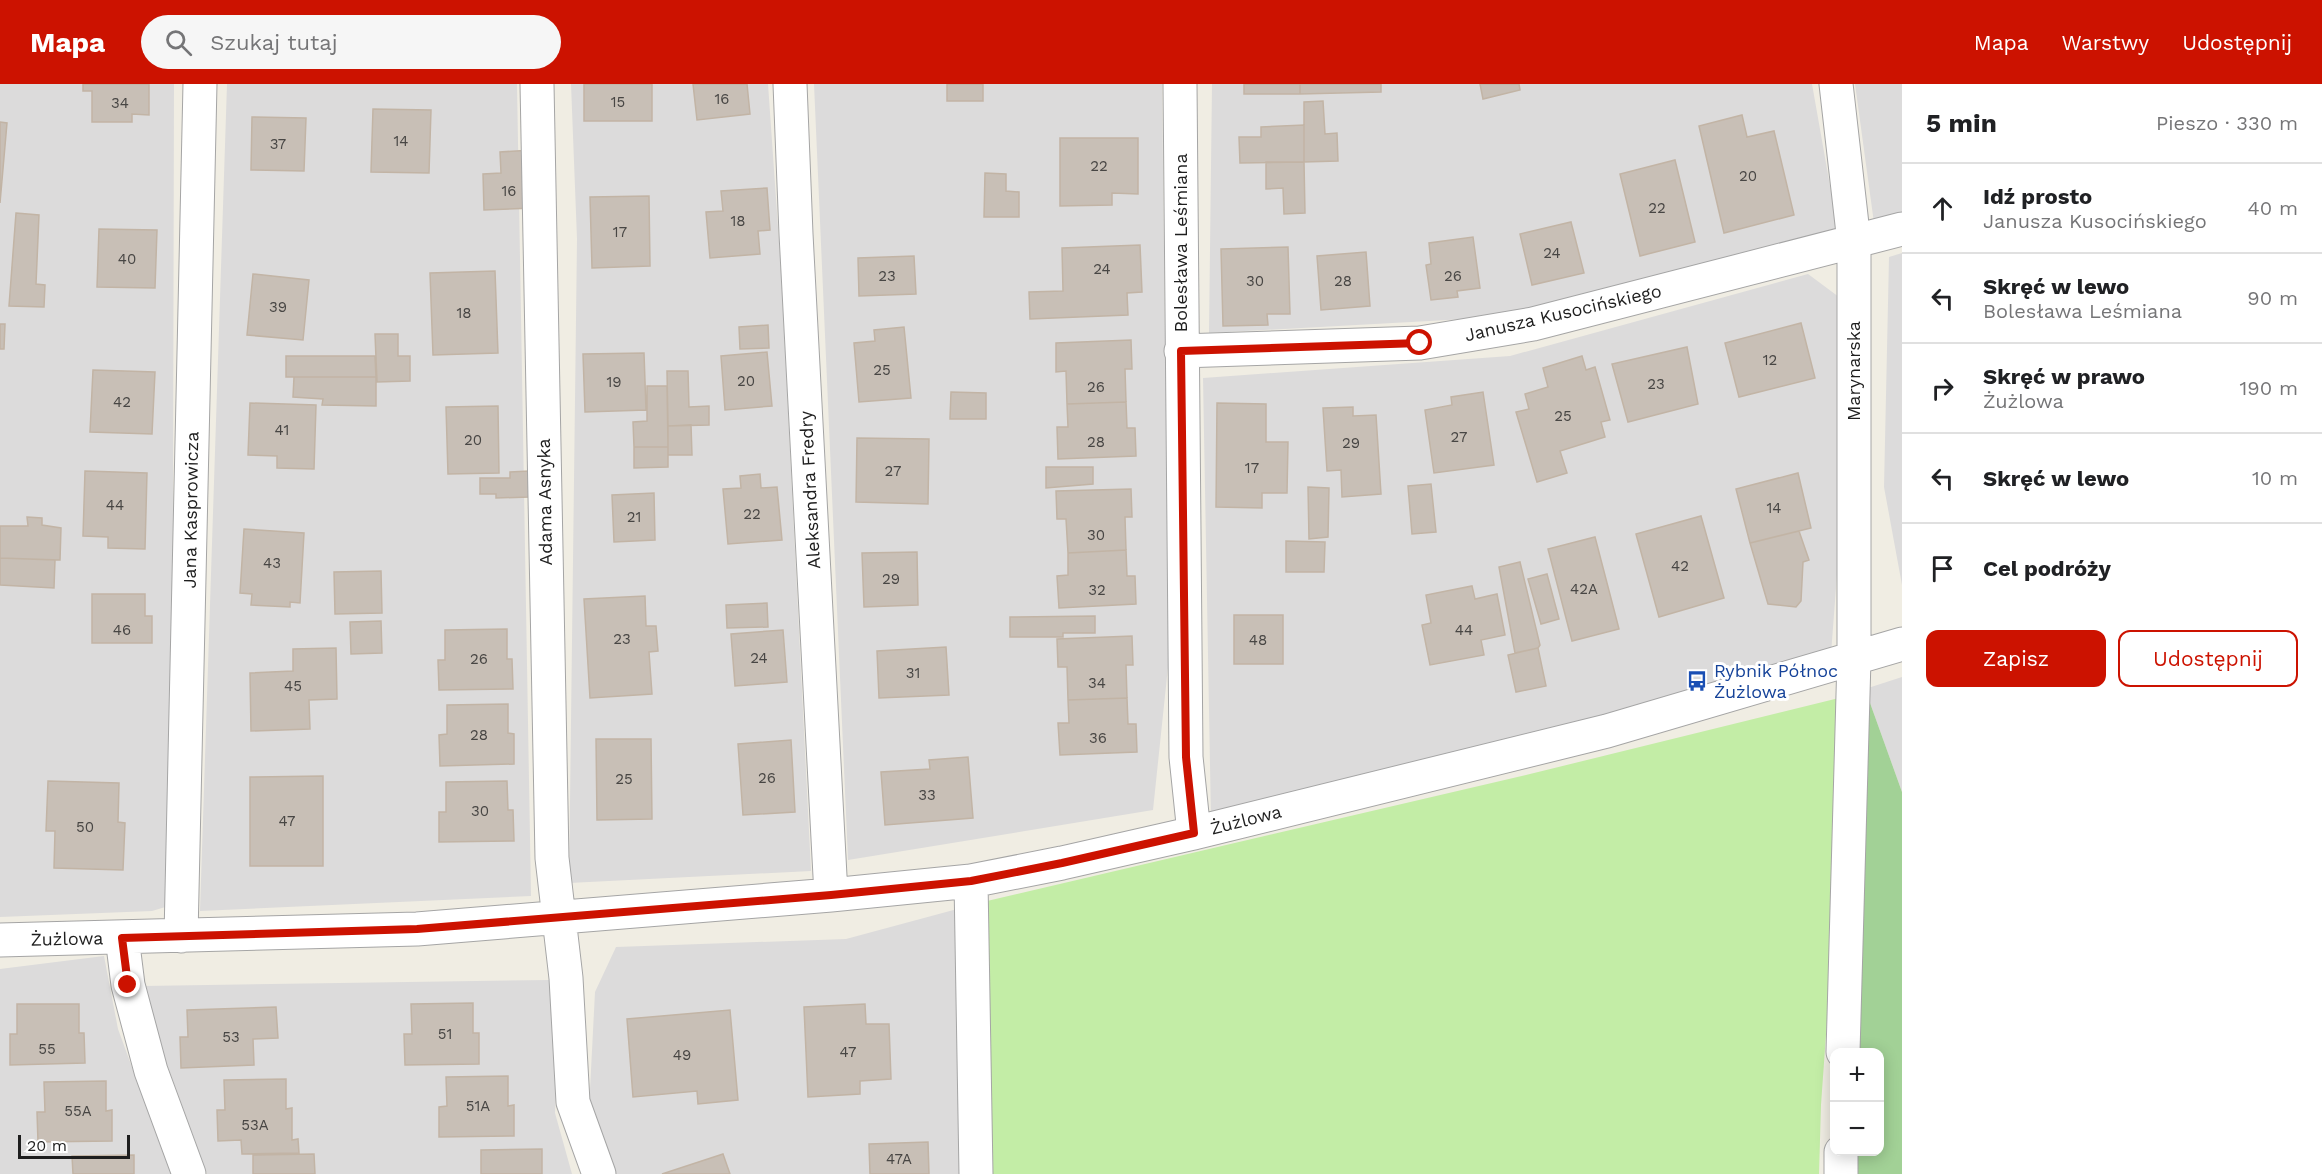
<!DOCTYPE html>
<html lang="pl">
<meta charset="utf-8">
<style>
:root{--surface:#fff;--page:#f6f6f6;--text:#202124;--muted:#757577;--line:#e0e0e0;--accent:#cc1200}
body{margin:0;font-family:"Work Sans",sans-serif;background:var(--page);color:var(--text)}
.controls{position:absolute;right:18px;bottom:18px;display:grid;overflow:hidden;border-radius:12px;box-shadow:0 3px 15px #0003}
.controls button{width:54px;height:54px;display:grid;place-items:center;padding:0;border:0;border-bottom:2px solid var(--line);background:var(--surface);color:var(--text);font:30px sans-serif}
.scale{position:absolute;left:18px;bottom:15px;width:112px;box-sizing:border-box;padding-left:6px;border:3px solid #1e1e1e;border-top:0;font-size:16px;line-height:21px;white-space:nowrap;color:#1e1e1e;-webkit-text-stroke:4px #fff;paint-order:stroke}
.stop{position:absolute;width:18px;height:18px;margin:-14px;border:4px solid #cc1200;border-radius:50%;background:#fff}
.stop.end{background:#cc1200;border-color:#fff;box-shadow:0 2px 6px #0008}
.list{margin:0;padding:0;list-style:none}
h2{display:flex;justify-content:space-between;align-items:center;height:78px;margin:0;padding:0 24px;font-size:26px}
h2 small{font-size:20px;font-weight:400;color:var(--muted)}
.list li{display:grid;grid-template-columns:39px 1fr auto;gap:18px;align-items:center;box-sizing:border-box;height:90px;padding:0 24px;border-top:2px solid var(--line)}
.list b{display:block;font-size:22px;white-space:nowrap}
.list p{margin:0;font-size:20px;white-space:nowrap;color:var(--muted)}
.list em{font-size:20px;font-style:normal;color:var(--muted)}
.actions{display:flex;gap:12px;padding:18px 24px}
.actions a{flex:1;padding:14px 0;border:2px solid var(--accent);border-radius:12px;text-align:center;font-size:21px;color:var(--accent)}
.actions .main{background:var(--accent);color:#fff}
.icon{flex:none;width:33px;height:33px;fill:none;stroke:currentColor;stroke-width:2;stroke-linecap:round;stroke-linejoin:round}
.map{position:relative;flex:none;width:1902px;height:1090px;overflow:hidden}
header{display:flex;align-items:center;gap:36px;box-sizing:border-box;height:84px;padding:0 30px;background:var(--accent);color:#fff}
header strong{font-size:28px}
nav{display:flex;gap:33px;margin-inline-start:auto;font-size:21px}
.search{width:420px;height:54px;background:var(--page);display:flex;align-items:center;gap:15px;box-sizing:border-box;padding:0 21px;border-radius:33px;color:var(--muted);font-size:22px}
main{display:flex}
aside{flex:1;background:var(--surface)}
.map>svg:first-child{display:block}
.residential{fill:#dcdbdb}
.grass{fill:#c3eda6}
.forest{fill:#a2d196}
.building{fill:#c8bfb6;stroke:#c2b4a5;stroke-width:1.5}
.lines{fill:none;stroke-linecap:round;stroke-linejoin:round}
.minor-casing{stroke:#a5a5a5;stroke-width:35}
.minor{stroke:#fff;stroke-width:33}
.route{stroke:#cc1200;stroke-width:8}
.labels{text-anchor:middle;stroke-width:6;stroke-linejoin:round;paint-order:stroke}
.number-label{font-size:15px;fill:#484644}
.street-label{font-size:18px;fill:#1e1e1e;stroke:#fff}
.transit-label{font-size:18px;fill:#164399;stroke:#fff;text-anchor:start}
</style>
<header>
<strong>Mapa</strong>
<div class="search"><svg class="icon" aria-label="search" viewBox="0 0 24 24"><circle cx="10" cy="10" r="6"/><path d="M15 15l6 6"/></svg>Szukaj tutaj</div>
<nav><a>Mapa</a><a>Warstwy</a><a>Udostępnij</a></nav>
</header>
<main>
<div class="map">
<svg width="1902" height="1090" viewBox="0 0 1902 1090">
<rect width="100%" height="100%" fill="#f0ede3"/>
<!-- residential -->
<path class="residential" d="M0,0H174L172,821L152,827L0,833Z
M227,0H517L531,812L200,827Z
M571,0H768L781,186L811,787L569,799L577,155Z
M814,0H1162L1165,251L1174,526L1153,726L848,776Z
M1212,0H1812L1841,164L1502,233L1209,249Z
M1855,0H1902V130L1874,139Z
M1902,169V501L1884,403L1889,173Z
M1808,190L1839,213L1848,345L1831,570L1211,736L1203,294L1510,272Z
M1902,593V708L1865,605Z
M987,817L989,1090H606L589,1025L595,908L616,863L846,855Z
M104,872L118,945L171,1090H0V885Z
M550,896L560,929L555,1029L572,1090H207L150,934L143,902Z"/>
<!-- grass -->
<path class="grass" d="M1839,614L1833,852L1821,1021L1819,1090H989L987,817L1530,690Z"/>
<!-- forest -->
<path class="forest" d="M1865,605L1902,708V1090H1849L1850,1068H1880V968H1853Z"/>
<!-- building -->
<path class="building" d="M83,0H149V31L132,30V38H92V7H83Z
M584,0H652V37H584Z
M693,0H747L750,30L697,36Z
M947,0H983V17H947Z
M1244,0H1300V10H1244Z
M1300,0H1381V8L1300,10Z
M1480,0H1519L1520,6L1483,15Z
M1323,17L1325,50L1337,49L1338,77L1304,78V18Z
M373,25L431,26L429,89L371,88Z
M1742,31L1747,53L1774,47L1794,131L1724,149L1699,42Z
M252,33L306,34L304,87L251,86Z
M0,38L7,39L0,119Z
M1304,41V78L1240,79L1239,53H1261V43Z
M1060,54H1138V110L1112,109V121L1060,122Z
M532,66L534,124L484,126L483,90L501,89L500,68Z
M1675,76L1695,158L1640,172L1620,90Z
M1266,78H1304L1305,129L1284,130L1283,104L1266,105Z
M985,89L1006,90V107L1019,108V133H984Z
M767,104L770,146L758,147L760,170L710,174L706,128L723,127L721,107Z
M649,112L650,182L592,184L590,113Z
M16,129L39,131L36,200L45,201L44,223L9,222Z
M1571,138L1584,189L1532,201L1520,150Z
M99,145L157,146L155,204L97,203Z
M1473,153L1480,204L1457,207L1458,213L1431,216L1426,181L1431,180L1429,159Z
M1140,161L1142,208L1127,209L1128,231L1030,235L1029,208L1063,207L1062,164Z
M1288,163L1290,230H1267L1268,241L1223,242L1221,165Z
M1366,168L1370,222L1321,226L1317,172Z
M914,172L916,210L859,212L858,174Z
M495,187L498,269L433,271L430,189Z
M253,190L309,196L303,256L247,251Z
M1801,239L1815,294L1739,313L1725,259Z
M0,240H5L4,265H0Z
M768,241L769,264L740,265L739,243Z
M904,243L911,314L859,318L854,259L875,257L874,246Z
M375,250H398V272H410V297L377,298Z
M1131,256L1132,285H1125L1126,318L1067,320L1066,287L1056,288V259Z
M1687,263L1698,320L1628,338L1612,280Z
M767,268L772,322L725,326L721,272Z
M644,269L646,326L585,328L583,270Z
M286,272H375L376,293H286Z
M1582,272L1586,286L1595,283L1610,336L1601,338L1605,353L1560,367L1567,389L1537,398L1516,328L1529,325L1525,310L1548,303L1543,284Z
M93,286L155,288L152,350L90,348Z
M667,287H688L689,323L709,322V341L668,342Z
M294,293H376V322L322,321L323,315L293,313Z
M647,302H667L668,363H634L633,338L647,337Z
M951,308L986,309V335H950Z
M1483,308L1494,381L1434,389L1425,326L1452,321L1451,313Z
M1126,318L1127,344H1135L1136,372L1058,375L1057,343H1068L1067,320Z
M250,319L316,321L314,385L277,384V372L248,371Z
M1217,319L1266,320V358H1288L1287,409H1262V424L1216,423Z
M498,322L499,389L448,390L446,323Z
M1353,323V332L1376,331L1381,410L1342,413L1341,386L1327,387L1323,324Z
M691,341L692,371H668V342Z
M857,354L929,355L928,420L856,418Z
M634,363H668V383L634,384Z
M1046,383H1093V400L1046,404Z
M85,387L147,389L145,465L108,464V453L83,452Z
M529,387V413L496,414V410H480V394H510V388Z
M1798,389L1811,444L1750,459L1736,405Z
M760,390L761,404L777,403L782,456L728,460L723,405L741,404L740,392Z
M1431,400L1436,448L1412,450L1408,402Z
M1308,403L1329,404L1328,453L1309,455Z
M1131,405L1132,433H1125L1126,466L1068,469L1066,435H1057L1056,407Z
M654,409L655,456L614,458L612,411Z
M1701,432L1724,514L1659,533L1636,450Z
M27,433L42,434V441L61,444L60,476L0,474V442H28Z
M244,445L304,449L300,519L290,518V523L251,521L252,510L240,509Z
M1799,447L1809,476L1803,478L1801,517L1796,523L1768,520L1750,459Z
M1595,453L1619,545L1572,557L1548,465Z
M1286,457L1325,458L1324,488H1286Z
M1126,466L1127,492H1135L1136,520L1059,524L1057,492L1068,491V469Z
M917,468L918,521L864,523L862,469Z
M0,474L55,476L54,504L0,501Z
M1520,478L1540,561L1538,564L1515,569L1499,483Z
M381,487L382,529L335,530L334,488Z
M1547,490L1559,535L1541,540L1528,495Z
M1472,502L1475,515L1497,510L1505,551L1481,556L1484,571L1430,581L1422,541L1431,539L1426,511Z
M92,510H145V532H152V559H92Z
M645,512L646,542H656L658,567L649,568L652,610L590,614L584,515Z
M767,519L768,543L727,544L726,521Z
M1234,531H1283V580H1234Z
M1095,532V549H1063V553H1010V533Z
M381,537L382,569L351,570L350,538Z
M507,545V575H512L513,605L439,606L438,576H445V546Z
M783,546L787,598L735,602L731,550Z
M1132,552L1133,581H1126L1127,614L1068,616L1067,583H1058L1057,555Z
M946,563L949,611L879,614L877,567Z
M336,564L337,615L309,616L310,645L251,647L250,589L293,587V565Z
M1538,564L1546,602L1516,608L1508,571Z
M1127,614L1128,640H1136L1137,668L1060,671L1058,639H1069L1068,616Z
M508,620V649L514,650V680L440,682L439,651L447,650V621Z
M596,655H651L652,735L597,736Z
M791,656L795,728L743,731L738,660Z
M968,673L973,734L885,741L881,688L930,685L929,676Z
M323,692V782H250V693Z
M48,697L119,699L118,738L125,739L123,786L54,784L55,747H46Z
M507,697L508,726H513L514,757L439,758V728H446V698Z
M473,919V949H479V980L405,981L404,950H412L411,920Z
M17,920H79V949H84L85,979L10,981V950H17Z
M865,920L866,940H889L891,995L860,997V1010L808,1013L804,923Z
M276,923L278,954L253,955L254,981L181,984L180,953H188L187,926Z
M730,926L738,1016L698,1020L697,1007L633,1013L627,935Z
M508,992V1022L514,1021V1052L439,1053V1023L447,1022L446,993Z
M286,995V1025L292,1024V1056L298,1055L299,1069L242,1070L241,1056L218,1057L217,1026H225L224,996Z
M106,997V1027L112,1026V1057L38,1058L37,1028H45L44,998Z
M928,1058L929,1090H870L869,1060Z
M542,1065V1090H481V1066Z
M314,1070L315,1090H253V1071Z
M723,1070L730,1090H662Z
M134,1071V1090H73L72,1072Z"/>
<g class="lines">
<!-- minor casing -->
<g class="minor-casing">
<path id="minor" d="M537,0L552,774L566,894L573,1018L599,1090
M790,0L796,150L831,811
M1180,0L1186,673L1194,749
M1836,0L1854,158V575L1843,968
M1181,267L1420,259L1533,240L1902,145
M971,797L976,1090
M181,852L200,0
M122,853L128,901L151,987L189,1090
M0,856L417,845L831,811L971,797L1062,779L1194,749L1607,647L1902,560
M1841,1090V1068"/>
</g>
<!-- minor -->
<use href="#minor" class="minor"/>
</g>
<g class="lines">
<!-- route -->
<path class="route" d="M128,901L122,854L417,845L831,811L971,797L1062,779L1194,749L1186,673L1181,267L1420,259"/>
</g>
<!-- icons -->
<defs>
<g id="bus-bare" transform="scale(1.62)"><path d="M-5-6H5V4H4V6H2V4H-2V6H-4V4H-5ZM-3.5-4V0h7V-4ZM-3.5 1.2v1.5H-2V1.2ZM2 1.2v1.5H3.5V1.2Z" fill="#1a4fb4" stroke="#fff" stroke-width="2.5" paint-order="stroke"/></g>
</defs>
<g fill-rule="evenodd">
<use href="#bus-bare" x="1697" y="597"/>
</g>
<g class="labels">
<!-- number labels -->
<g class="number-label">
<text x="722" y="20">16</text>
<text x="618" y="23">15</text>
<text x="120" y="24">34</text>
<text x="401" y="62">14</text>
<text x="278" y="65">37</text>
<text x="1099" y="87">22</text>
<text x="1748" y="97">20</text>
<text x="509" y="112">16</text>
<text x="1657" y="129">22</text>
<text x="738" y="142">18</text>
<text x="620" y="153">17</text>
<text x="1552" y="174">24</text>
<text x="127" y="180">40</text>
<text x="1102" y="190">24</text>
<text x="887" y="197">23</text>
<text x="1453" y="197">26</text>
<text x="1255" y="202">30</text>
<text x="1343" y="202">28</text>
<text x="278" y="228">39</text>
<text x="464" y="234">18</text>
<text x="1770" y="281">12</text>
<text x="882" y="291">25</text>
<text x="746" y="302">20</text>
<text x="614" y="303">19</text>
<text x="1656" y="305">23</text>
<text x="1096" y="308">26</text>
<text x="122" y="323">42</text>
<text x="1563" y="337">25</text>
<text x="282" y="351">41</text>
<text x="1459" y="358">27</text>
<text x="473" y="361">20</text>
<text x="1096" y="363">28</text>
<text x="1351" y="364">29</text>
<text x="1252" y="389">17</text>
<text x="893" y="392">27</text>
<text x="115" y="426">44</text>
<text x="1774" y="429">14</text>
<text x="752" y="435">22</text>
<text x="634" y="438">21</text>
<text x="1096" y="456">30</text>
<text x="272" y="484">43</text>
<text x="1680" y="487">42</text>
<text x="891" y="500">29</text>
<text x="1584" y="510">42A</text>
<text x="1097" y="511">32</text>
<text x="122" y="551">46</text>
<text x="1464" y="551">44</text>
<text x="622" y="560">23</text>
<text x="1258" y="561">48</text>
<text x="759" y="579">24</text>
<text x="479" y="580">26</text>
<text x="913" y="594">31</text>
<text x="1097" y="604">34</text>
<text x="293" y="607">45</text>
<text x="479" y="656">28</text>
<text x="1098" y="659">36</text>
<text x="767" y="699">26</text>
<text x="624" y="700">25</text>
<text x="927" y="716">33</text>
<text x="480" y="732">30</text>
<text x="287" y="742">47</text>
<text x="85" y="748">50</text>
<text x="445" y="955">51</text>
<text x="231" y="958">53</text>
<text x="47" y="970">55</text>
<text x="848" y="973">47</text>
<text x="682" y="976">49</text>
<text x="478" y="1027">51A</text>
<text x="78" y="1032">55A</text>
<text x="255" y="1046">53A</text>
<text x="899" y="1080">47A</text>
</g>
<!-- street labels -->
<g class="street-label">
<text transform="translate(1181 159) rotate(-90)" y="6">Bolesława Leśmiana</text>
<text transform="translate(1563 229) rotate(-13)" y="6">Janusza Kusocińskiego</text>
<text transform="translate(1854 287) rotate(-90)" y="6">Marynarska</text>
<text transform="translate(810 406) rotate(-93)" y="6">Aleksandra Fredry</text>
<text transform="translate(545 418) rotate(-91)" y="6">Adama Asnyka</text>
<text transform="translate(191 426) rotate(-89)" y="6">Jana Kasprowicza</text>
<text transform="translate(1246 736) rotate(-14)" y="6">Żużlowa</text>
<text transform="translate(67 855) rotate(-1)" y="6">Żużlowa</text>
</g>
<!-- transit labels -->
<g class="transit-label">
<text x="1714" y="593">Rybnik Północ<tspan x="1714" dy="21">Żużlowa</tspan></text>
</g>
</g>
</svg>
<div class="controls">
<button>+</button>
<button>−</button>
</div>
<div class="scale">20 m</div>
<div class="stop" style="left:1420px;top:259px"></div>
<div class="stop end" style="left:128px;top:901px"></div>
</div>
<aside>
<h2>5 min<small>Pieszo · 330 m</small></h2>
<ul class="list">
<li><svg class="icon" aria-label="ahead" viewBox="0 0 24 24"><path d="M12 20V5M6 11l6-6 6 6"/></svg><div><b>Idź prosto</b><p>Janusza Kusocińskiego</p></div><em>40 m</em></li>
<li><svg class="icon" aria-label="left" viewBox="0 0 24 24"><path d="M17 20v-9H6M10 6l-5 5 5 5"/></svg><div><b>Skręć w lewo</b><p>Bolesława Leśmiana</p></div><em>90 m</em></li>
<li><svg class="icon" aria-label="right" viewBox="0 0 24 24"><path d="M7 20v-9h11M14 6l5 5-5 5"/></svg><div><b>Skręć w prawo</b><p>Żużlowa</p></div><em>190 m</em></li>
<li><svg class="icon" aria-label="left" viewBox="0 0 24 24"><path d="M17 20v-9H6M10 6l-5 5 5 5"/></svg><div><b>Skręć w lewo</b></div><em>10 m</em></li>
<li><svg class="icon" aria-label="arrive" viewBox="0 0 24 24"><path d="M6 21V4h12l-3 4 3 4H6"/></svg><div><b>Cel podróży</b></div></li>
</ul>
<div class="actions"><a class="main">Zapisz</a><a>Udostępnij</a></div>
</aside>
</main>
